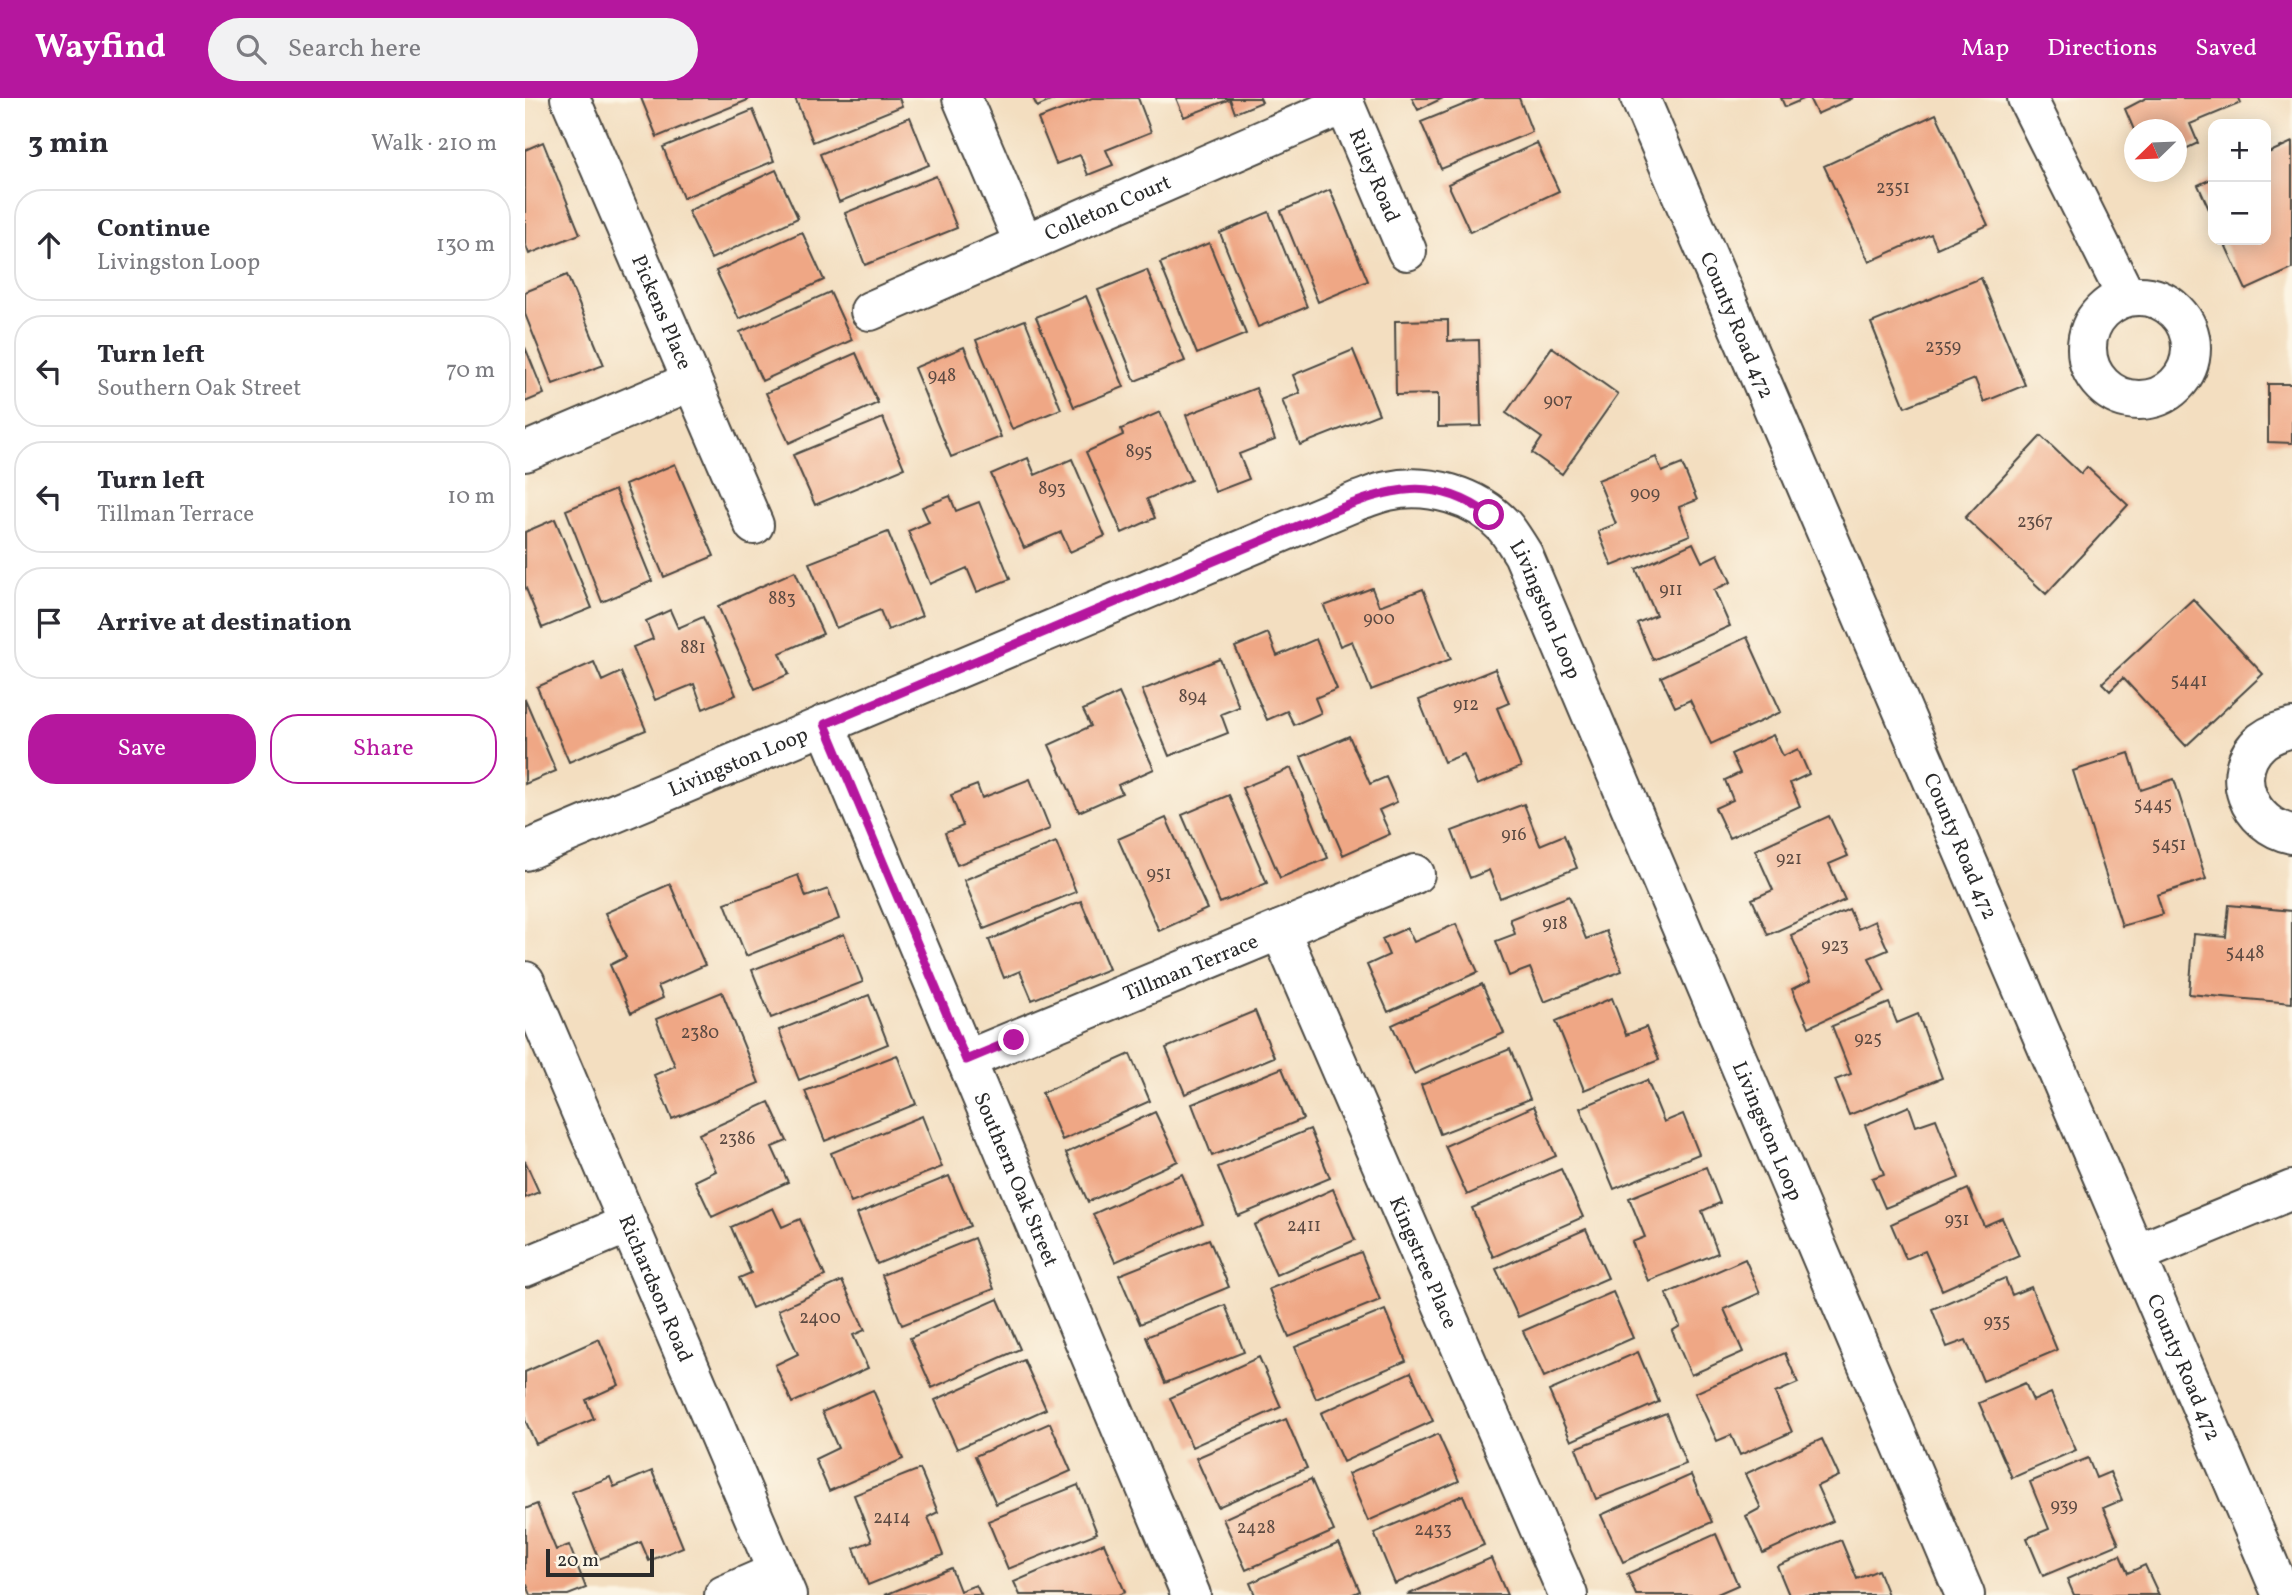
<!DOCTYPE html>
<meta charset="utf-8">
<style>
:root{--surface:#fff;--page:#f2f2f3;--text:#2b2b33;--muted:#7c7c81;--line:#e1e1e2;--accent:#b5179e}
body{margin:0;font-family:Vollkorn,serif;background:var(--page);color:var(--text)}
.controls{position:absolute;right:21px;top:21px;display:grid;overflow:hidden;border-radius:14px;box-shadow:0 4px 18px #0003}
.controls button{width:63px;height:63px;display:grid;place-items:center;padding:0;border:0;border-bottom:2px solid var(--line);background:var(--surface);color:var(--text);font:35px sans-serif}
.compass{position:absolute;left:1599px;top:21px;width:63px;height:63px;border-radius:50%;background:var(--surface);box-shadow:0 4px 18px #0003;rotate:247deg}
.scale{position:absolute;left:21px;bottom:18px;width:108px;box-sizing:border-box;padding-left:7px;border:4px solid #2b2b2b;border-top:0;font-size:19px;line-height:24px;white-space:nowrap;color:#2b2b2b;-webkit-text-stroke:5px #fcf5e5;paint-order:stroke}
.stop{position:absolute;width:21px;height:21px;margin:-16px;border:5px solid #b5179e;border-radius:50%;background:#fff}
.stop.end{background:#b5179e;border-color:#fff;box-shadow:0 2px 7px #0008}
.list{margin:0;padding:0;list-style:none}
h2{display:flex;justify-content:space-between;align-items:center;height:91px;margin:0;padding:0 28px;font-size:30px}
h2 small{font-size:23px;font-weight:400;color:var(--muted)}
.list li{display:grid;grid-template-columns:46px 1fr auto;gap:21px;align-items:center;box-sizing:border-box;height:112px;margin:0 14px 14px;padding:0 14px;border:2px solid var(--line);border-radius:28px}
.list b{display:block;font-size:26px;white-space:nowrap}
.list p{margin:0;font-size:23px;white-space:nowrap;color:var(--muted)}
.list em{font-size:23px;font-style:normal;color:var(--muted)}
.actions{display:flex;gap:14px;padding:21px 28px}
.actions a{flex:1;padding:16px 0;border:2px solid var(--accent);border-radius:28px;text-align:center;font-size:24px;color:var(--accent)}
.actions .main{background:var(--accent);color:#fff}
.icon{flex:none;width:38px;height:38px;fill:none;stroke:currentColor;stroke-width:2;stroke-linecap:round;stroke-linejoin:round}
.map{position:relative;flex:none;width:1767px;height:1497px;overflow:hidden}
header{display:flex;align-items:center;gap:42px;box-sizing:border-box;height:98px;padding:0 35px;background:var(--accent);color:#fff}
header strong{font-size:33px}
nav{display:flex;gap:38px;margin-inline-start:auto;font-size:24px}
.search{width:490px;height:63px;background:var(--page);display:flex;align-items:center;gap:18px;box-sizing:border-box;padding:0 24px;border-radius:38px;color:var(--muted);font-size:26px}
main{display:flex}
aside{flex:1;background:var(--surface)}
.map>svg:first-child{display:block}
.building{fill:#efa785}
.lines{fill:none;stroke-linecap:round;stroke-linejoin:round}
.minor-casing{stroke:#494641;stroke-width:42}
.tertiary-casing{stroke:#494641;stroke-width:42}
.minor{stroke:#fff;stroke-width:38}
.tertiary{stroke:#fff;stroke-width:38}
.route{stroke:#b5179e;stroke-width:9}
.labels{text-anchor:middle;stroke-width:5;stroke-linejoin:round;paint-order:stroke}
.number-label{font-size:18px;fill:#5c4a42}
.street-label{font-size:21px;fill:#2b2b2b;stroke:#fcf5e5}
</style>
<header>
<strong>Wayfind</strong>
<div class="search"><svg class="icon" aria-label="search" viewBox="0 0 24 24"><circle cx="10" cy="10" r="6"/><path d="M15 15l6 6"/></svg>Search here</div>
<nav><a>Map</a><a>Directions</a><a>Saved</a></nav>
</header>
<main>
<aside>
<h2>3 min<small>Walk · 210 m</small></h2>
<ul class="list">
<li><svg class="icon" aria-label="ahead" viewBox="0 0 24 24"><path d="M12 20V5M6 11l6-6 6 6"/></svg><div><b>Continue</b><p>Livingston Loop</p></div><em>130 m</em></li>
<li><svg class="icon" aria-label="left" viewBox="0 0 24 24"><path d="M17 20v-9H6M10 6l-5 5 5 5"/></svg><div><b>Turn left</b><p>Southern Oak Street</p></div><em>70 m</em></li>
<li><svg class="icon" aria-label="left" viewBox="0 0 24 24"><path d="M17 20v-9H6M10 6l-5 5 5 5"/></svg><div><b>Turn left</b><p>Tillman Terrace</p></div><em>10 m</em></li>
<li><svg class="icon" aria-label="arrive" viewBox="0 0 24 24"><path d="M6 21V4h12l-3 4 3 4H6"/></svg><div><b>Arrive at destination</b></div></li>
</ul>
<div class="actions"><a class="main">Save</a><a>Share</a></div>
</aside>
<div class="map">
<svg width="1767" height="1497" viewBox="0 0 1767 1497">
<rect width="100%" height="100%" fill="#fcf5e5"/>
<filter id="ink" filterUnits="userSpaceOnUse"><feTurbulence type="fractalNoise" baseFrequency=".0143" numOctaves="2"/><feDisplacementMap in="SourceGraphic" scale="14" xChannelSelector="R" yChannelSelector="G"/><feConvolveMatrix kernelMatrix="1 2 1 2 8 2 1 2 1" color-interpolation-filters="sRGB"/></filter>
<filter id="wash" filterUnits="userSpaceOnUse"><feTurbulence type="fractalNoise" baseFrequency=".00686" numOctaves="4" result="noise"/><feDisplacementMap in="SourceGraphic" scale="28" xChannelSelector="R" yChannelSelector="G"/><feGaussianBlur stdDeviation="1.57" result="paint"/><feColorMatrix in="noise" values="0 0 0 0 0 0 0 0 0 0 0 0 0 0 0 0 0 1.4 0 .05"/><feComposite in="paint" operator="in"/></filter>
<g filter="url(#wash)">
<rect width="100%" height="100%" fill="#f3dec0"/>
<g id="blocks">
<!-- building -->
<path class="building" d="M116,0H222L223,2L132,39Z
M270,0H374L377,8L288,44Z
M508,0H532L512,9Z
M567,0H613L626,34L581,52L588,67L563,77L555,57L531,66L513,21Z
M651,0H735L737,4L710,15L705,1L659,19Z
M887,0H918L893,12Z
M955,0H994L1007,34L916,71L896,24Z
M1256,0H1281L1260,9Z
M1284,0H1328L1292,16Z
M1621,0H1714L1716,5L1665,26L1673,45L1652,55V32H1609L1600,11Z
M228,12L249,63L158,100L138,49Z
M1411,16L1463,127L1412,150L1406,136L1344,164L1299,68Z
M385,19L404,67L314,104L295,56Z
M18,44L55,136L4,156L0,145V52Z
M1767,44V171L1721,192L1698,142H1741V56Z
M1012,45L1034,93L945,134L923,86Z
M251,72L273,120L186,161L163,113Z
M411,78L432,130L340,167L320,115Z
M1688,80V120L1673,87Z
M805,92L843,183L793,204L756,113Z
M744,114L782,209L733,229L695,135Z
M277,134L299,182L214,221L191,173Z
M684,145L721,236L672,256L635,165Z
M622,172L660,263L610,283L573,192Z
M42,177L79,267L28,286L0,216V194Z
M1456,180L1500,287L1459,304L1450,281L1380,309L1346,225Z
M305,194L327,242L237,283L215,234Z
M561,198L599,289L549,309L511,219Z
M500,222L536,311L487,331L451,242Z
M923,222V243L954,242L956,328L913,329V296L871,297L870,223Z
M0,249L19,296L0,304Z
M439,249L476,339L426,359L389,270Z
M1027,249L1093,296L1037,376L1007,355L1017,340L981,315Z
M828,252L854,316L775,347L757,302L775,295L768,277Z
M331,255L353,305L264,345L241,295Z
M1743,286H1767V345L1743,344Z
M731,290L750,342L714,356L724,381L690,394L661,317Z
M635,314L666,382L622,401L630,420L597,435L561,354L598,337L596,331Z
M358,320L379,370L290,407L268,357Z
M1516,338L1556,376L1562,369L1603,407L1521,496L1440,420Z
M1131,359L1137,374L1157,366L1172,402L1154,409L1165,437L1087,468L1073,433L1091,426L1073,382Z
M503,360L510,377L547,361L580,438L545,454L536,434L499,450L466,376Z
M150,366L189,458L139,479L100,387Z
M90,392L127,483L77,504L41,412Z
M425,398L431,413L454,404L485,481L452,494L442,470L405,486L383,433L404,424L397,409Z
M30,421L67,510L17,530L0,488V434Z
M363,434L397,518L363,532L355,512L311,530L284,465Z
M1168,445L1177,464L1193,456L1206,484L1189,492L1205,528L1128,562L1112,525L1131,517L1111,471Z
M270,473L298,536L255,555L264,576L230,591L193,508Z
M847,490L854,508L898,491L926,561L846,592L827,543L815,548L799,508Z
M1668,501L1738,576L1661,648L1598,580L1585,593L1577,585Z
M145,512L153,530L178,519L211,597L178,611L169,586L130,602L108,549L128,541L121,523Z
M743,535L752,558L791,541L812,591L790,600L796,615L769,627L762,613L742,622L710,549Z
M1222,539L1256,614L1186,646L1165,602L1150,609L1136,579Z
M695,561L714,609L696,616L703,635L644,658L617,592Z
M69,564L77,583L96,574L121,632L44,664L12,589Z
M970,571L984,605L972,610L996,669L952,687L939,656L919,664L894,602Z
M594,595L629,671L593,687L597,695L554,714L524,647L566,628L558,612Z
M0,601L31,673L0,686Z
M1248,637L1258,658L1273,651L1284,676L1265,685L1275,708L1204,740L1190,710L1208,702L1200,682L1215,675L1206,656Z
M824,638L845,686L861,679L872,704L854,712L865,736L818,757L776,659Z
M1604,655L1616,692L1649,681L1681,781L1632,797L1638,816L1597,828L1548,673Z
M766,670L803,760L755,780L717,690Z
M505,681L525,731L432,767L420,735L438,728L426,697L452,687L457,700Z
M704,697L742,785L695,805L657,717Z
M999,706L1015,747L1039,737L1052,770L975,800L964,772L945,780L927,733Z
M1304,718L1323,758L1304,766L1320,802L1243,837L1227,801L1248,792L1230,752Z
M641,720L682,811L634,833L593,741Z
M531,744L551,794L459,831L439,782Z
M273,777L281,799L303,791L314,821L221,858L200,805Z
M145,786L180,867L133,888L138,900L106,915L85,867L101,859L80,815Z
M1044,798L1061,841L1081,833L1097,873L1019,904L1005,870L984,878L971,843L990,836L985,821Z
M556,803L584,871L507,902L495,873L479,880L464,842Z
M1704,807L1767,813V905L1664,896L1669,836L1701,839Z
M1324,811L1333,831L1350,823L1363,852L1344,860L1360,894L1284,929L1267,891L1286,882L1266,837Z
M931,826L953,874L863,914L842,867L864,857L857,841L882,830L889,844Z
M319,836L338,884L246,920L227,872Z
M957,886L979,935L889,976L867,927Z
M197,894L234,985L147,1021L129,977L150,968L131,921Z
M344,897L363,946L274,982L254,932Z
M1087,900L1101,937L1121,929L1134,962L1059,992L1031,923Z
M1364,905L1372,925L1393,916L1417,980L1324,1017L1310,982L1326,976L1307,928Z
M730,913L749,959L660,996L641,950Z
M985,951L1005,1001L915,1036L896,987Z
M605,956L625,1003L537,1042L517,995Z
M372,957L391,1006L300,1043L280,993Z
M757,970L778,1021L687,1058L667,1006Z
M1122,982L1139,1024L1158,1016L1174,1056L1089,1091L1055,1010Z
M244,1004L262,1043L247,1049L263,1084L187,1119L170,1083L191,1073L174,1036Z
M1009,1008L1031,1058L942,1097L920,1048Z
M1384,1008L1391,1028L1411,1021L1434,1080L1360,1110L1347,1080L1359,1076L1340,1027Z
M630,1014L653,1063L563,1104L541,1055Z
M397,1018L417,1069L326,1105L306,1055Z
M785,1031L805,1080L713,1118L693,1069Z
M0,1063L14,1094L0,1100Z
M1181,1069L1195,1105L1177,1113L1193,1155L1123,1183L1107,1144L1120,1139L1104,1100Z
M1036,1071L1058,1119L968,1159L947,1110Z
M657,1076L678,1125L590,1164L568,1116Z
M424,1078L445,1128L352,1166L332,1116Z
M808,1091L830,1142L751,1177L729,1127Z
M1443,1091L1459,1128L1477,1120L1494,1158L1417,1192L1400,1153L1381,1161L1366,1126Z
M248,1110L257,1129L275,1121L300,1178L227,1210L214,1180L226,1175L206,1129Z
M1061,1131L1083,1180L993,1219L971,1171Z
M449,1140L469,1191L377,1227L357,1177Z
M684,1141L704,1189L615,1226L594,1177Z
M836,1154L855,1202L764,1239L744,1191Z
M1220,1161L1235,1195L1199,1211L1218,1254L1166,1277L1147,1233L1155,1228L1141,1196Z
M1480,1180L1487,1197L1506,1189L1532,1252L1458,1283L1441,1242L1422,1249L1407,1211Z
M317,1183L340,1232L328,1237L343,1270L267,1305L250,1267L273,1256L253,1212Z
M1088,1194L1108,1240L1019,1279L998,1233Z
M473,1201L495,1251L407,1290L385,1240Z
M700,1207L719,1254L640,1285L621,1239Z
M860,1212L881,1263L791,1301L770,1249Z
M74,1241L94,1287L61,1302L69,1321L11,1346L0,1322V1274Z
M1113,1254L1134,1304L1046,1343L1024,1293Z
M1260,1255L1273,1285L1250,1295L1267,1334L1215,1357L1206,1337L1192,1343L1170,1295Z
M734,1259L756,1309L667,1349L645,1300Z
M499,1262L521,1311L432,1351L410,1302Z
M886,1274L908,1323L818,1364L796,1315Z
M1500,1285L1508,1303L1526,1295L1551,1352L1487,1380L1454,1305Z
M348,1292L378,1361L304,1393L290,1361L313,1350L297,1314Z
M1141,1315L1161,1366L1071,1401L1051,1350Z
M761,1321L782,1370L693,1409L671,1360Z
M525,1325L546,1373L471,1406L450,1358Z
M913,1336L934,1383L843,1423L823,1376Z
M1297,1341L1314,1378L1292,1388L1308,1423L1238,1455L1221,1418L1236,1410L1220,1376Z
M1563,1360L1571,1380L1585,1374L1597,1402L1578,1410L1594,1446L1518,1478L1502,1440L1524,1431L1505,1384Z
M395,1371L413,1414L403,1419L418,1457L343,1487L329,1450L347,1443L329,1397Z
M127,1373L158,1449L124,1463L116,1444L74,1461L47,1394L85,1379L89,1389Z
M1166,1377L1187,1424L1098,1464L1076,1417Z
M786,1381L809,1433L721,1472L698,1421Z
M553,1387L572,1435L483,1471L463,1423Z
M938,1397L959,1447L870,1486L849,1435Z
M12,1406L31,1452L44,1447L61,1490L43,1497H6L2,1487L0,1488V1411Z
M1191,1436L1213,1487L1190,1497H1111L1102,1476Z
M1316,1442L1332,1481L1353,1472L1363,1497H1264L1252,1468Z
M579,1445L600,1494L593,1497H495L489,1484Z
M814,1445L835,1493L826,1497H730L725,1485Z
M1595,1457L1603,1475L1620,1467L1634,1497H1549L1542,1481Z
M966,1460L982,1497H882Z
M426,1470L435,1493L451,1487L456,1497H360Z"/>
</g>
</g>
<g filter="url(#ink)">
<use href="#blocks" fill-opacity="0" stroke="#494641" stroke-width="2"/>
<g class="lines">
<!-- minor casing -->
<g class="minor-casing">
<g id="minor">
<path id="s1" d="M45,0L229,427"/>
<path d="M437,0L499,146"/>
<path id="s2" d="M817,0L882,153"/>
<path d="M1502,0L1601,198"/>
<circle cx="1614" cy="250" r="52"/>
<path id="s3" d="M345,213L820,6"/>
<path d="M0,354L167,283"/>
<path id="s4" d="M300,626L666,1497"/>
<path d="M1767,630C1756,633 1746,636 1737,643C1701,674 1724,728 1767,736"/>
<path id="s5" d="M0,753L832,403C842,400 852,395 863,393C903,384 951,398 979,428C986,436 992,447 998,456L1440,1497"/>
<path id="s6" d="M755,832L1043,1497"/>
<path id="s7" d="M0,883L262,1497"/>
<path id="s8" d="M441,962L890,776"/>
<path d="M0,1169L103,1126"/>
<path d="M199,1497L252,1474"/>
</g>
</g>
<!-- tertiary casing -->
<g class="tertiary-casing">
<g id="tertiary">
<path id="s9" d="M1115,0L1757,1497"/>
<path d="M1611,1156L1767,1092"/>
</g>
</g>
<!-- minor -->
<use href="#minor" class="minor"/>
<!-- tertiary -->
<use href="#tertiary" class="tertiary"/>
</g>
</g>
<g class="lines" filter="url(#ink)">
<!-- route -->
<path class="route" d="M489,942L441,962L300,626L806,414C864,390 910,377 964,417"/>
</g>
<g class="labels">
<!-- number labels -->
<g class="number-label">
<text x="1368" y="95">2351</text>
<text x="1418" y="254">2359</text>
<text x="417" y="283">948</text>
<text x="1033" y="308">907</text>
<text x="614" y="359">895</text>
<text x="527" y="396">893</text>
<text x="1120" y="401">909</text>
<text x="1510" y="429">2367</text>
<text x="1146" y="497">911</text>
<text x="257" y="506">883</text>
<text x="854" y="526">900</text>
<text x="168" y="555">881</text>
<text x="1664" y="588">5441</text>
<text x="668" y="604">894</text>
<text x="941" y="612">912</text>
<text x="1628" y="712">5445</text>
<text x="989" y="742">916</text>
<text x="1644" y="752">5451</text>
<text x="1264" y="766">921</text>
<text x="634" y="781">951</text>
<text x="1030" y="831">918</text>
<text x="1310" y="853">923</text>
<text x="1720" y="860">5448</text>
<text x="175" y="940">2380</text>
<text x="1343" y="946">925</text>
<text x="212" y="1046">2386</text>
<text x="1432" y="1127">931</text>
<text x="779" y="1133">2411</text>
<text x="295" y="1225">2400</text>
<text x="1472" y="1229">935</text>
<text x="1539" y="1413">939</text>
<text x="367" y="1425">2414</text>
<text x="731" y="1435">2428</text>
<text x="908" y="1437">2433</text>
</g>
<!-- street labels -->
<g class="street-label">
<text dy="7" stroke="none"><textPath href="#s2" startOffset="84">Riley Road</textPath></text>
<text dy="7" stroke="none"><textPath href="#s3" startOffset="259">Colleton Court</textPath></text>
<text dy="7" stroke="none"><textPath href="#s1" startOffset="233">Pickens Place</textPath></text>
<text dy="7" stroke="none"><textPath href="#s9" startOffset="247">County Road 472</textPath></text>
<text dy="7" stroke="none"><textPath href="#s5" startOffset="1155">Livingston Loop</textPath></text>
<text dy="7" stroke="none"><textPath href="#s5" startOffset="231">Livingston Loop</textPath></text>
<text dy="7" stroke="none"><textPath href="#s9" startOffset="814">County Road 472</textPath></text>
<text dy="7" stroke="none"><textPath href="#s8" startOffset="243">Tillman Terrace</textPath></text>
<text dy="7" stroke="none"><textPath href="#s5" startOffset="1722">Livingston Loop</textPath></text>
<text dy="7" stroke="none"><textPath href="#s4" startOffset="494">Southern Oak Street</textPath></text>
<text dy="7" stroke="none"><textPath href="#s6" startOffset="362">Kingstree Place</textPath></text>
<text dy="7" stroke="none"><textPath href="#s7" startOffset="334">Richardson Road</textPath></text>
<text dy="7" stroke="none"><textPath href="#s9" startOffset="1381">County Road 472</textPath></text>
</g>
</g>
</svg>
<div class="controls">
<button>+</button>
<button>−</button>
</div>
<svg class="compass" viewBox="-18 -18 36 36"><path d="M0-13l5 13h-10z" fill="#e53935"/><path d="M0 13l5-13h-10z" fill="#7c7c81"/></svg>
<div class="scale">20 m</div>
<div class="stop" style="left:964px;top:417px"></div>
<div class="stop end" style="left:489px;top:942px"></div>
</div>
</main>
